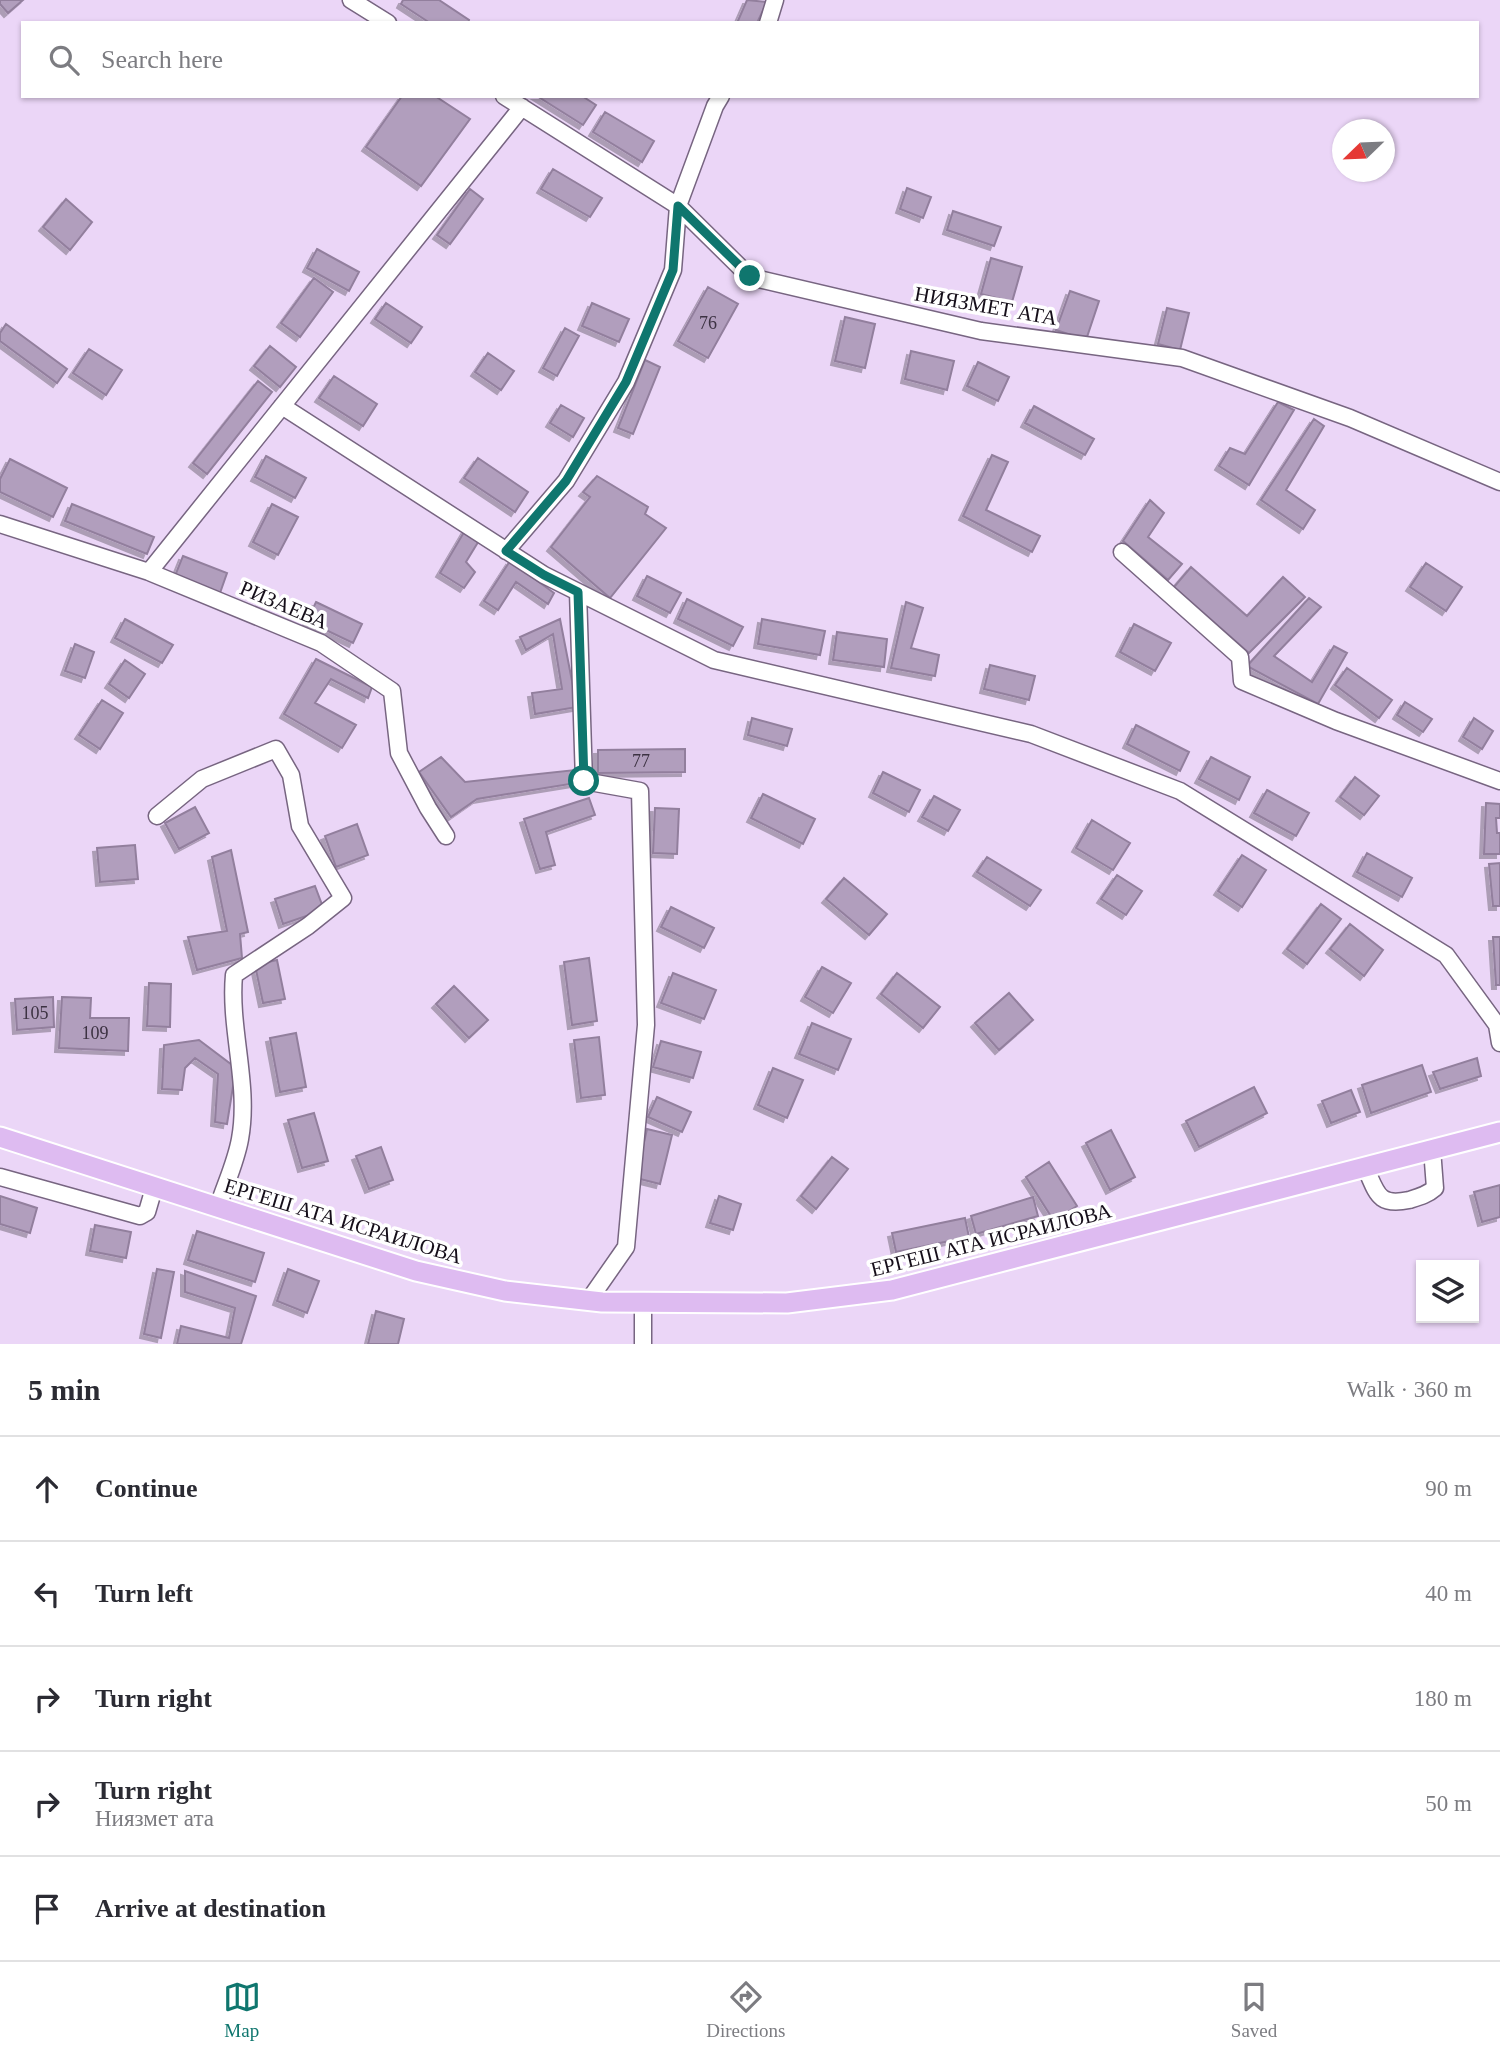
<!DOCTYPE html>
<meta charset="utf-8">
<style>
:root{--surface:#fff;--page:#f2f2f3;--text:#2b2b33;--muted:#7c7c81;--line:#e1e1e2;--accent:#0f766e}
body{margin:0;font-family:"Times New Roman",serif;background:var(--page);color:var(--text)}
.controls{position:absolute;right:21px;bottom:21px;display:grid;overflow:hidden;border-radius:0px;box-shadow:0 2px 5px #0004}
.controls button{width:63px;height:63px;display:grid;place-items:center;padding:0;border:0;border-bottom:2px solid var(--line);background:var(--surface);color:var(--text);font:35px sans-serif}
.compass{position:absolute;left:1332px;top:119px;width:63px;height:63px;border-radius:50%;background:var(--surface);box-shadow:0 2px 5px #0004;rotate:247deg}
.stop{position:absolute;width:21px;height:21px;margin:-16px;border:5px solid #0f766e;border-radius:50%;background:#fff}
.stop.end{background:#0f766e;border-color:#fff;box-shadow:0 2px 7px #0008}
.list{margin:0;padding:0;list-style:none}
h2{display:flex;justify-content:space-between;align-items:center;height:91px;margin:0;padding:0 28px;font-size:30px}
h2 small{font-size:23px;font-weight:400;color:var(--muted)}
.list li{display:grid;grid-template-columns:46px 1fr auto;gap:21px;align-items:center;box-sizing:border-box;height:105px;padding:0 28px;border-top:2px solid var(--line)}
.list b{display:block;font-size:26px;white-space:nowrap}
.list p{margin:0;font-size:23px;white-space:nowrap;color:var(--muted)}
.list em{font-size:23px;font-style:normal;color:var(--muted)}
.icon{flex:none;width:38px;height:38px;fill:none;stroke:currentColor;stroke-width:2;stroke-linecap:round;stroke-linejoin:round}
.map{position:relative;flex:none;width:1500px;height:1344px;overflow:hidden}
.search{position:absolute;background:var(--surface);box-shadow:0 2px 5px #0004;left:21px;right:21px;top:21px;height:77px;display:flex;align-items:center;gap:18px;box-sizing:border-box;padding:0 24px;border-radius:0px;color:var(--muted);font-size:26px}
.sheet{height:616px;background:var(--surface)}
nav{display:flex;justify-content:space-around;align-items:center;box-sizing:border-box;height:98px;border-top:2px solid var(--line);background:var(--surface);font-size:19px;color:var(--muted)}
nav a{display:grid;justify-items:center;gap:4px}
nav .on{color:var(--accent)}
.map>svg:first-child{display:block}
.building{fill:#b19ebd;stroke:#927f9d;stroke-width:2;filter:url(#shadow)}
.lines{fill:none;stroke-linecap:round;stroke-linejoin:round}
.minor-casing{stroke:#776581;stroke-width:19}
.major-casing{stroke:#fff;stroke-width:23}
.minor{stroke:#fff;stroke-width:16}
.major{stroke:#debbf1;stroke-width:19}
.route{stroke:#0f766e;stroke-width:9}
.labels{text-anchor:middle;stroke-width:7;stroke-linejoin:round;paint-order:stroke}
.number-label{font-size:18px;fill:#3c3242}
.street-label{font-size:21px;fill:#150e19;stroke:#fff}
</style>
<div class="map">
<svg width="1500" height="1344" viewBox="0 0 1500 1344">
<defs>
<filter id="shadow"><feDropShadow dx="-4" dy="4" stdDeviation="0" flood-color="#0004"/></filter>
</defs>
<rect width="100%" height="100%" fill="#ebd6f7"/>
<!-- building -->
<path class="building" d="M0,0H23L8,13L0,4Z
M403,0H439L469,20L468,23H430L401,4Z
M747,0L767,2L757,23H737Z
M402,96H435L470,119L421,186L366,147Z
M537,96H582L596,105L583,125Z
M605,112L654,141L642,162L593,132Z
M553,169L602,198L590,217L541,189Z
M907,188L931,197L923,218L900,209Z
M470,189L483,199L450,244L437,235Z
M66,199L92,222L70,250L43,227Z
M953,211L1001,227L994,246L947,230Z
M317,249L359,272L349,291L307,268Z
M991,258L1022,267L1012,302L981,294Z
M314,278L333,292L300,337L281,323Z
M708,287L738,304L708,358L678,341Z
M1070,291L1099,301L1086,340L1056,330Z
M386,303L422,327L411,343L375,319Z
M592,303L629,319L619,342L582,326Z
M1167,308L1189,313L1180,350L1158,344Z
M845,317L875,324L865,368L835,361Z
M6,324L67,369L57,383L0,341V333Z
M565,328L579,336L557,376L543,368Z
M270,346L296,367L280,387L254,366Z
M89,349L122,370L106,395L73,373Z
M911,351L954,361L947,390L905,379Z
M488,353L514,371L501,390L475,372Z
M645,360L660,367L633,434L618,428Z
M978,362L1009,377L998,401L967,386Z
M334,376L377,404L363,426L319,398Z
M258,381L272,392L207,474L193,463Z
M1278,402L1294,410L1249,485L1219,466L1230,448L1245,454Z
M561,405L584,418L573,437L550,423Z
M1034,406L1094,439L1085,455L1025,423Z
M1314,419L1324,426L1286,490L1315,510L1303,529L1261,500Z
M992,455L1008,462L986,510L1040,536L1032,552L963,516Z
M266,456L306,478L295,498L255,477Z
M478,458L528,492L515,512L464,478Z
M10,459L67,488L53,517L0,492V479Z
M597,476L648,507L645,514L666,528L610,598L551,547L590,497L583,492Z
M1150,500L1164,513L1148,537L1182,564L1168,580L1123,541Z
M72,504L154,537L147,554L65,521Z
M272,504L298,517L278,555L253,542Z
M467,527L480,539L466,562L475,572L464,588L440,573Z
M183,556L227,573L220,593L175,576Z
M510,561L554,593L548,604L516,582L498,610L484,601Z
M1426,563L1462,587L1446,611L1410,587Z
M1191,567L1247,616L1283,577L1305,597L1249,653L1174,587Z
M647,576L681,593L670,613L637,596Z
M1309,598L1321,607L1274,656L1312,682L1334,646L1347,653L1318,704L1247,666Z
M687,599L743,627L733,646L678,619Z
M316,602L362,624L353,643L307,621Z
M906,602L923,608L911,648L939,655L935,676L891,668Z
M125,619L173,645L162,663L115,638Z
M560,619L577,707L535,714L532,693L562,689L553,634L526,650L520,637Z
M762,619L825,631L820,655L758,644Z
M1134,624L1171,643L1155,671L1120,652Z
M837,632L887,639L884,667L833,660Z
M75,644L94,652L85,678L65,671Z
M316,659L372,687L368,698L331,679L315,703L356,725L342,748L284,714Z
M125,660L145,674L129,698L109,684Z
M990,665L1035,676L1029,700L984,689Z
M1347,668L1392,700L1379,718L1335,685Z
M102,700L123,713L100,749L79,735Z
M1405,702L1432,719L1423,732L1397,715Z
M752,718L792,729L787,746L748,735Z
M1474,718L1493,731L1482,749L1463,737Z
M1136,725L1189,752L1180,771L1127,744Z
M685,749V772L598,773V750Z
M441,757L465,782L575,770L576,783L477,799L451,817L419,772Z
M1211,757L1250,777L1239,800L1199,779Z
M883,772L920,790L909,812L873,793Z
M1355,777L1379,796L1364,815L1340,797Z
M1267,790L1309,813L1296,836L1254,813Z
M763,794L815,819L803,844L751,818Z
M934,796L960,810L948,831L922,817Z
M589,798L595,815L546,832L555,865L540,869L524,819Z
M1486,803L1500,804V818H1496L1497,833H1500V854H1484Z
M195,807L209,833L179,849L165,823Z
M655,808L679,809L677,854L653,853Z
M1092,820L1130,843L1113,870L1076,848Z
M357,824L368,855L336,867L325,836Z
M135,845L138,879L100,882L97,848Z
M231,850L248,932L240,934L242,958L197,970L188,937L227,931L212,857Z
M1367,853L1412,878L1402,897L1357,872Z
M1242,855L1266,870L1242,907L1218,891Z
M987,857L1041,890L1030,906L977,872Z
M1500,863V906H1493L1489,864Z
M1117,875L1142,891L1126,915L1101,899Z
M844,878L887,914L869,935L826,899Z
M315,886L324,910L283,924L275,899Z
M1321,904L1341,919L1307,964L1287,949Z
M671,907L714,928L704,948L661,927Z
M1350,924L1383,950L1364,976L1330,949Z
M1493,937H1500V985H1496Z
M589,958L597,1021L572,1025L564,962Z
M277,960L285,999L263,1003L255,965Z
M822,967L851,983L833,1013L805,997Z
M673,973L716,990L704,1019L661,1003Z
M897,973L940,1007L923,1028L881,994Z
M149,983L171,984L170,1027L147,1026Z
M454,986L488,1020L469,1038L436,1004Z
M1009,993L1033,1020L999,1050L975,1023Z
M53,997L54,1027L17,1030L15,999Z
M62,997L91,998L90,1018H129L128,1051L59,1048Z
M812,1023L851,1039L838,1070L799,1054Z
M296,1033L306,1087L280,1092L270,1038Z
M599,1037L605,1095L581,1098L574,1040Z
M199,1040L236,1068L227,1124L215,1122L218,1074L195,1058L185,1068L182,1090L162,1089L164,1045Z
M661,1041L701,1052L693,1078L653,1067Z
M1477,1058L1481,1076L1440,1089L1433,1072Z
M1422,1065L1431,1092L1371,1113L1362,1085Z
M773,1068L803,1080L787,1118L758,1105Z
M1254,1087L1267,1113L1199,1147L1186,1121Z
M1351,1090L1360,1112L1331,1123L1322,1101Z
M657,1097L691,1112L682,1132L648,1117Z
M314,1113L328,1161L302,1168L288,1120Z
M647,1129L672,1135L660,1184L636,1178Z
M1111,1130L1135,1177L1110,1190L1086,1143Z
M381,1147L393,1180L369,1189L356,1156Z
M832,1157L848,1169L816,1209L801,1196Z
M1049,1162L1077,1206L1054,1221L1026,1177Z
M1500,1185V1217L1482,1222L1474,1192Z
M0,1196L37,1208L30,1233L0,1224Z
M719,1196L741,1204L733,1230L710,1223Z
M1033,1197L1038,1216L976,1234L971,1216Z
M965,1218L969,1237L896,1252L892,1233Z
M95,1225L131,1232L126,1258L90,1251Z
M197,1231L264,1253L255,1282L188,1260Z
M157,1269L174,1272L161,1338L144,1334Z
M288,1269L319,1281L307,1313L277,1301Z
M185,1271L256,1296L241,1344H177L181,1326L229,1338L235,1308L185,1292Z
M376,1311L404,1319L398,1344H368Z"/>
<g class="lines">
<!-- minor casing -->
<g class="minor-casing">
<path id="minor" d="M351,0L388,23
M768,23L775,0
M504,96L678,206L750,277L981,331L1182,358L1350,418L1500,482
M282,406L544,575L714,660L1031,734L1180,791L1446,955L1497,1025L1500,1043
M0,524L149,572L321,643L392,691L399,753L428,808L446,836
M506,551L566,481L626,382L673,270L678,206L715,106L721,96
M1122,552L1240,657L1242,681L1336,721L1500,781
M149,572L522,107
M578,592L584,781L640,791L646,1025L626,1247L589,1300
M157,816L202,779L276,749L291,775L300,826L343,898L308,926L234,975C229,1029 250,1085 240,1139C236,1162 225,1185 218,1207
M1365,1167C1377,1192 1377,1207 1409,1200C1419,1197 1427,1195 1435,1188L1432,1149
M0,1177L140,1216L147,1212L154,1188
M643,1344V1302"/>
</g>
<!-- major casing -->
<g class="major-casing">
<path id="major" d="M0,1137L416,1271L505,1291L602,1302L787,1303L892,1290L1500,1132"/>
</g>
<!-- minor -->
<use href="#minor" class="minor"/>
<!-- major -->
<use href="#major" class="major"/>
</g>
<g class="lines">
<!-- route -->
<path class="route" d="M584,781L578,592L544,575L506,551L566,481L626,382L673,270L678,206L750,276"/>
</g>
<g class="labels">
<!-- number labels -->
<g class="number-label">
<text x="708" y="329">76</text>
<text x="641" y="767">77</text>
<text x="35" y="1019">105</text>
<text x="95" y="1039">109</text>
</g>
<!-- street labels -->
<g class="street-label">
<text transform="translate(986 306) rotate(10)" y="7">НИЯЗМЕТ АТА</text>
<text transform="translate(284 605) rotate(23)" y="7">РИЗАЕВА</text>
<text transform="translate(343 1221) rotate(17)" y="7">ЕРГЕШ АТА ИСРАИЛОВА</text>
<text transform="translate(991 1240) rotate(-14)" y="7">ЕРГЕШ АТА ИСРАИЛОВА</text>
</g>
</g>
</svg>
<div class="controls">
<button><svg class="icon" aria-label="layers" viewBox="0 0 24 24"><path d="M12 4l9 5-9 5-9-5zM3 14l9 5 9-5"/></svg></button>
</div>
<svg class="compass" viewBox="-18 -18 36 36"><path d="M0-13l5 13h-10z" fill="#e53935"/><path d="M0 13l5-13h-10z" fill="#7c7c81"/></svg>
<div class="stop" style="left:584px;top:781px"></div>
<div class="stop end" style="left:750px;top:276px"></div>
<div class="search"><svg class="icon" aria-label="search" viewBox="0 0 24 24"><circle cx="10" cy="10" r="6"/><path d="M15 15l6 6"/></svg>Search here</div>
</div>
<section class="sheet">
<h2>5 min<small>Walk · 360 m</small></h2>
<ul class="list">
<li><svg class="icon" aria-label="ahead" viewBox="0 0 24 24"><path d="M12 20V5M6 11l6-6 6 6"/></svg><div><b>Continue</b></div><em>90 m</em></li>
<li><svg class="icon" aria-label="left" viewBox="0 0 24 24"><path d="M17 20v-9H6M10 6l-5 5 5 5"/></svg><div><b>Turn left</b></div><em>40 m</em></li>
<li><svg class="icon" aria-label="right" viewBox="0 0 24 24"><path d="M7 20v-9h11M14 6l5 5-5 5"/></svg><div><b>Turn right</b></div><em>180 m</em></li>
<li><svg class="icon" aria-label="right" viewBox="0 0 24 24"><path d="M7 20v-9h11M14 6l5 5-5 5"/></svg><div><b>Turn right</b><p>Ниязмет ата</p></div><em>50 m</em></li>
<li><svg class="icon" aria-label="arrive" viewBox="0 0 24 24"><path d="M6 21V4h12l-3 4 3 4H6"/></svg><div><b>Arrive at destination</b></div></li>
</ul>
</section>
<nav>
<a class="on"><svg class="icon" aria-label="map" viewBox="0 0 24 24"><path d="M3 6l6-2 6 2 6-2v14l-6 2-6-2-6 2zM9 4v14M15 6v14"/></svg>Map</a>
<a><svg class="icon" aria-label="directions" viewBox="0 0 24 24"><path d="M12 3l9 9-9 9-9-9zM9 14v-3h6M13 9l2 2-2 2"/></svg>Directions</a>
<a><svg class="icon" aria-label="saved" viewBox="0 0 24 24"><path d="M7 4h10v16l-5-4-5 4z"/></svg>Saved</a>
</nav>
